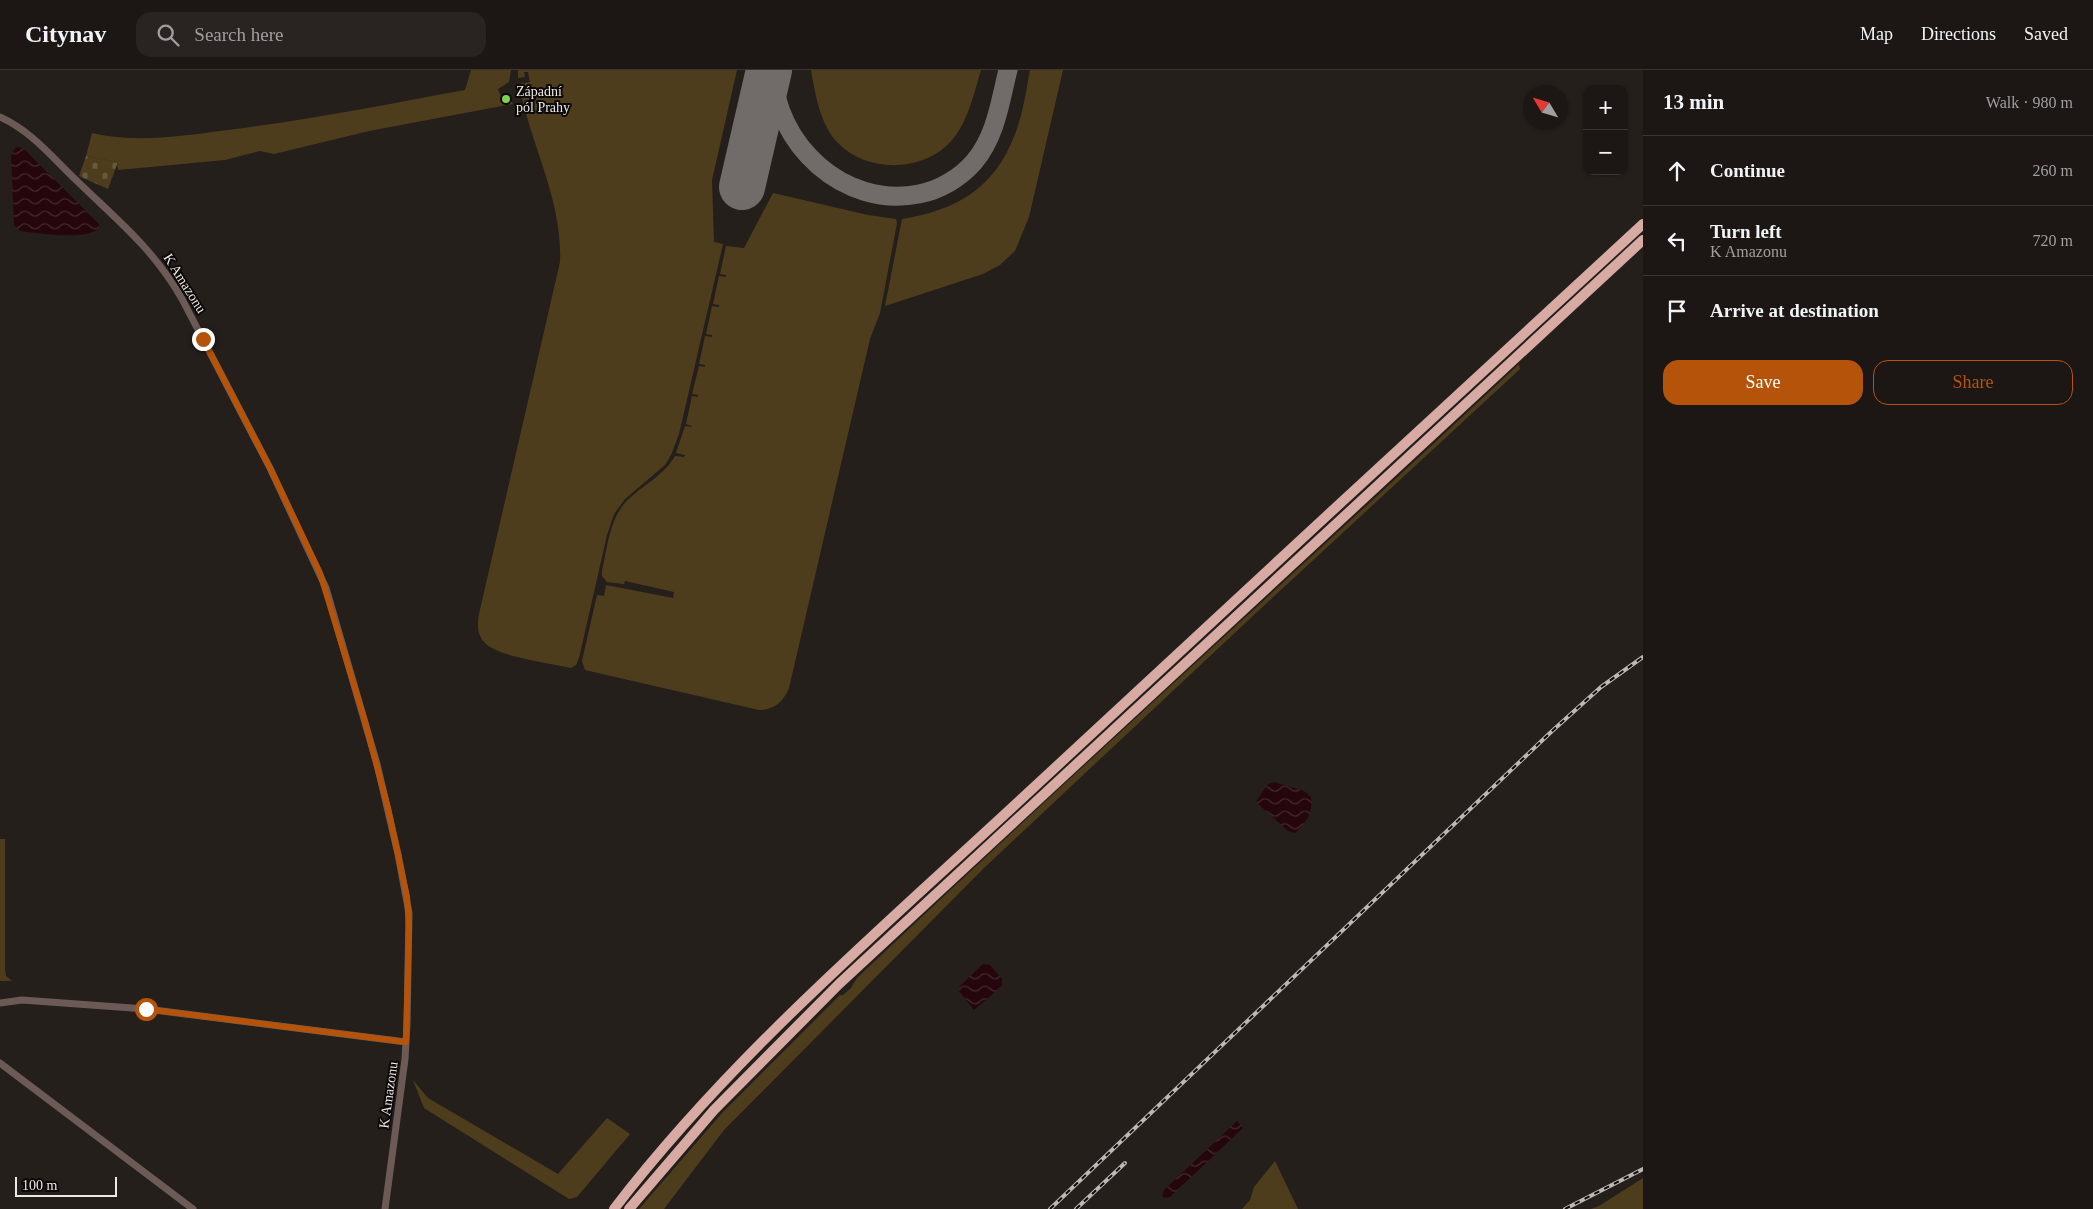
<!DOCTYPE html>
<meta charset="utf-8">
<style>
:root{--surface:#1c1715;--page:#292422;--text:#f1f3f6;--muted:#a09fa0;--line:#3a3634;--accent:#b45309}
body{margin:0;font-family:"Times New Roman",serif;background:var(--page);color:var(--text)}
.controls{position:absolute;right:15px;top:15px;display:grid;overflow:hidden;border-radius:10px;box-shadow:0 1px 4px #0004}
.controls button{width:45px;height:45px;display:grid;place-items:center;padding:0;border:0;border-bottom:1px solid var(--line);background:var(--surface);color:var(--text);font:25px sans-serif}
.compass{position:absolute;left:1523px;top:15px;width:45px;height:45px;border-radius:50%;background:var(--surface);box-shadow:0 1px 4px #0004;rotate:308deg}
.scale{position:absolute;left:15px;bottom:12px;width:102px;box-sizing:border-box;padding-left:5px;border:2px solid #ece8e6;border-top:0;font-size:14px;line-height:18px;white-space:nowrap;color:#ece8e6;-webkit-text-stroke:4px #0c0908;paint-order:stroke}
.stop{position:absolute;width:15px;height:15px;margin:-11px;border:4px solid #b45309;border-radius:50%;background:#fff}
.stop.end{background:#b45309;border-color:#fff;box-shadow:0 1px 5px #0008}
.list{margin:0;padding:0;list-style:none}
h2{display:flex;justify-content:space-between;align-items:center;height:65px;margin:0;padding:0 20px;font-size:21px}
h2 small{font-size:16px;font-weight:400;color:var(--muted)}
.list li{display:grid;grid-template-columns:32px 1fr auto;gap:15px;align-items:center;box-sizing:border-box;height:70px;padding:0 20px;border-top:1px solid var(--line)}
.list b{display:block;font-size:19px;white-space:nowrap}
.list p{margin:0;font-size:16px;white-space:nowrap;color:var(--muted)}
.list em{font-size:16px;font-style:normal;color:var(--muted)}
.actions{display:flex;gap:10px;padding:15px 20px}
.actions a{flex:1;padding:11px 0;border:1px solid var(--accent);border-radius:15px;text-align:center;font-size:18px;color:var(--accent)}
.actions .main{background:var(--accent);color:#fff}
.icon{flex:none;width:28px;height:28px;fill:none;stroke:currentColor;stroke-width:2;stroke-linecap:round;stroke-linejoin:round}
.map{position:relative;flex:none;width:1643px;height:1139px;overflow:hidden}
header{display:flex;align-items:center;gap:30px;box-sizing:border-box;height:70px;padding:0 25px;background:var(--surface);border-bottom:1px solid var(--line)}
header strong{font-size:24px}
nav{display:flex;gap:28px;margin-inline-start:auto;font-size:18px}
.search{width:350px;height:45px;background:var(--page);display:flex;align-items:center;gap:12px;box-sizing:border-box;padding:0 18px;border-radius:15px;color:var(--muted);font-size:19px}
main{display:flex}
aside{flex:1;background:var(--surface)}
.map>svg:first-child{display:block}
.grass{fill:#4e3d1c}
.cemetery{fill:url(#cemetery-stones)}
.water{fill:url(#water-waves)}
.lines{fill:none;stroke-linecap:round;stroke-linejoin:round}
.taxiway{stroke:#716c69;stroke-width:19}
.runway{stroke:#716c69;stroke-width:46}
.tertiary{stroke:#6c5a57;stroke-width:7}
.motorway{stroke:#d7aaa4;stroke-width:10}
.rail-casing{stroke:#bdb8b6;stroke-width:4}
.rail{stroke:#0c0908;stroke-width:2;stroke-dasharray:5.5;stroke-linecap:butt}
.route{stroke:#b45309;stroke-width:6}
.poi-dot{fill:#7ed153;stroke:#0c0908;stroke-width:2}
.labels{text-anchor:middle;stroke-width:4;stroke-linejoin:round;paint-order:stroke}
.poi-label{font-size:14px;fill:#ece8e6;stroke:#0c0908;text-anchor:start}
.street-label{font-size:14px;fill:#ece8e6;stroke:#0c0908}
</style>
<header>
<strong>Citynav</strong>
<div class="search"><svg class="icon" aria-label="search" viewBox="0 0 24 24"><circle cx="10" cy="10" r="6"/><path d="M15 15l6 6"/></svg>Search here</div>
<nav><a>Map</a><a>Directions</a><a>Saved</a></nav>
</header>
<main>
<div class="map">
<svg width="1643" height="1139" viewBox="0 0 1643 1139">
<defs>
<pattern id="cemetery-stones" width="16" height="16" patternUnits="userSpaceOnUse" patternTransform="scale(1.25)"><rect width="16" height="16" fill="#4e3d1c"/><path d="M2 7V4a2 2 0 0 1 4 0v3zM10 15v-3a2 2 0 0 1 4 0v3z" fill="#68593d"/></pattern>
<pattern id="water-waves" width="16" height="10" patternUnits="userSpaceOnUse" patternTransform="scale(1.25)"><rect width="16" height="10" fill="#25060d"/><path d="M0 5q4-4 8 0t8 0" fill="none" stroke="#452a30"/></pattern>
</defs>
<rect width="100%" height="100%" fill="#251f1c"/>
<!-- grass -->
<path class="grass" d="M471,0H511L509,12L498,19L503,31H511L513,34L369,61L274,84L260,81L225,90L118,100L117,92L86,86L92,63C140,74 187,65 236,59C313,49 389,34 465,20Z
M518,0H737L712,110L714,172L723,174L679,364L671,385L665,395L625,429L614,444L607,465L579,588L576,595L571,598C551,593 498,587 485,573C477,565 477,554 479,544L560,192C563,130 530,74 519,14L530,12L528,2H524L525,7L518,8Z
M811,0H981C974,23 968,52 952,70C925,102 868,104 838,73C820,55 815,23 811,0Z
M1030,0H1063L1029,147L1015,181L1000,195L983,204L885,236L902,149C957,140 995,118 1015,64C1023,44 1026,21 1030,0Z
M773,123L868,145L896,149L897,153L880,243L870,269L789,618C783,632 774,640 759,640L585,600L582,591L597,525L604,526L606,515L673,528L674,522L625,511L624,514L607,512L602,506V501C607,480 609,452 624,434C640,416 663,407 675,386L684,387L685,385L676,383L685,356L691,357L692,356L686,354L692,326L698,327V325L692,324L699,296L705,297V295L699,294L705,266L712,267V265L706,264L712,236L719,237V235L713,234L719,206L726,207V205L720,204L726,176L744,178Z
M1519,294L1520,299L1256,543L985,797L724,1060L664,1139H639L722,1043L840,925H843L851,918L857,908C1075,701 1299,500 1519,294Z
M0,769H5V900L6,906L12,911H0Z
M413,1010L428,1028L558,1104L607,1048L630,1064L577,1127L569,1129L424,1038Z
M1275,1091L1298,1139H1242L1250,1130L1254,1117Z
M1643,1108V1139H1591L1599,1136Z"/>
<!-- cemetery -->
<path class="cemetery" d="M86,86L118,92L108,119L79,106Z"/>
<!-- water -->
<path class="water" d="M16,77L23,78L99,154V158C87,171 37,163 20,161L14,155L11,85Z
M1274,712L1304,721L1311,727C1313,743 1307,752 1295,763L1288,761L1256,732L1267,715Z
M983,894L990,895L1002,909V916L974,940L959,921L960,916Z
M1237,1051L1243,1058L1170,1127L1164,1128L1162,1126L1164,1120Z"/>
<g class="lines">
<!-- taxiway -->
<path class="taxiway" d="M773,0C774,74 844,139 919,124C940,120 960,108 974,92C996,66 1000,32 1008,0"/>
<!-- runway -->
<path class="runway" d="M742,117L769,0"/>
<!-- tertiary -->
<path class="tertiary" d="M0,47C31,61 52,87 76,110C117,150 153,178 182,229L270,398L326,518L377,694L398,784L409,843L407,954L405,989L385,1139
M0,933L22,930L146,939L406,972
M0,993L193,1139"/>
<!-- motorway -->
<path class="motorway" d="M614,1139C730,988 878,862 1017,733C1225,539 1434,347 1643,154
M629,1139L714,1040L839,914L1643,170"/>
<!-- rail casing -->
<g class="rail-casing">
<path id="rail" d="M1050,1139L1551,662L1601,617L1643,587
M1076,1139L1125,1093
M1565,1139L1643,1099"/>
</g>
<!-- rail -->
<use href="#rail" class="rail"/>
</g>
<g class="lines">
<!-- route -->
<path class="route" d="M146,939L406,972L409,857L407,827L388,738L364,648L320,503L270,398L203,269"/>
</g>
<!-- markers -->
<circle class="poi-dot" cx="506" cy="29" r="5"/>
<g class="labels">
<!-- poi labels -->
<g class="poi-label">
<text x="516" y="26">Západní<tspan x="516" dy="16">pól Prahy</tspan></text>
</g>
<!-- street labels -->
<g class="street-label">
<text transform="translate(185 213) rotate(58)" y="5">K Amazonu</text>
<text transform="translate(388 1025) rotate(-82)" y="5">K Amazonu</text>
</g>
</g>
</svg>
<div class="controls">
<button>+</button>
<button>−</button>
</div>
<svg class="compass" viewBox="-18 -18 36 36"><path d="M0-13l5 13h-10z" fill="#e53935"/><path d="M0 13l5-13h-10z" fill="#a09fa0"/></svg>
<div class="scale">100 m</div>
<div class="stop" style="left:146px;top:939px"></div>
<div class="stop end" style="left:203px;top:269px"></div>
</div>
<aside>
<h2>13 min<small>Walk · 980 m</small></h2>
<ul class="list">
<li><svg class="icon" aria-label="ahead" viewBox="0 0 24 24"><path d="M12 20V5M6 11l6-6 6 6"/></svg><div><b>Continue</b></div><em>260 m</em></li>
<li><svg class="icon" aria-label="left" viewBox="0 0 24 24"><path d="M17 20v-9H6M10 6l-5 5 5 5"/></svg><div><b>Turn left</b><p>K Amazonu</p></div><em>720 m</em></li>
<li><svg class="icon" aria-label="arrive" viewBox="0 0 24 24"><path d="M6 21V4h12l-3 4 3 4H6"/></svg><div><b>Arrive at destination</b></div></li>
</ul>
<div class="actions"><a class="main">Save</a><a>Share</a></div>
</aside>
</main>
